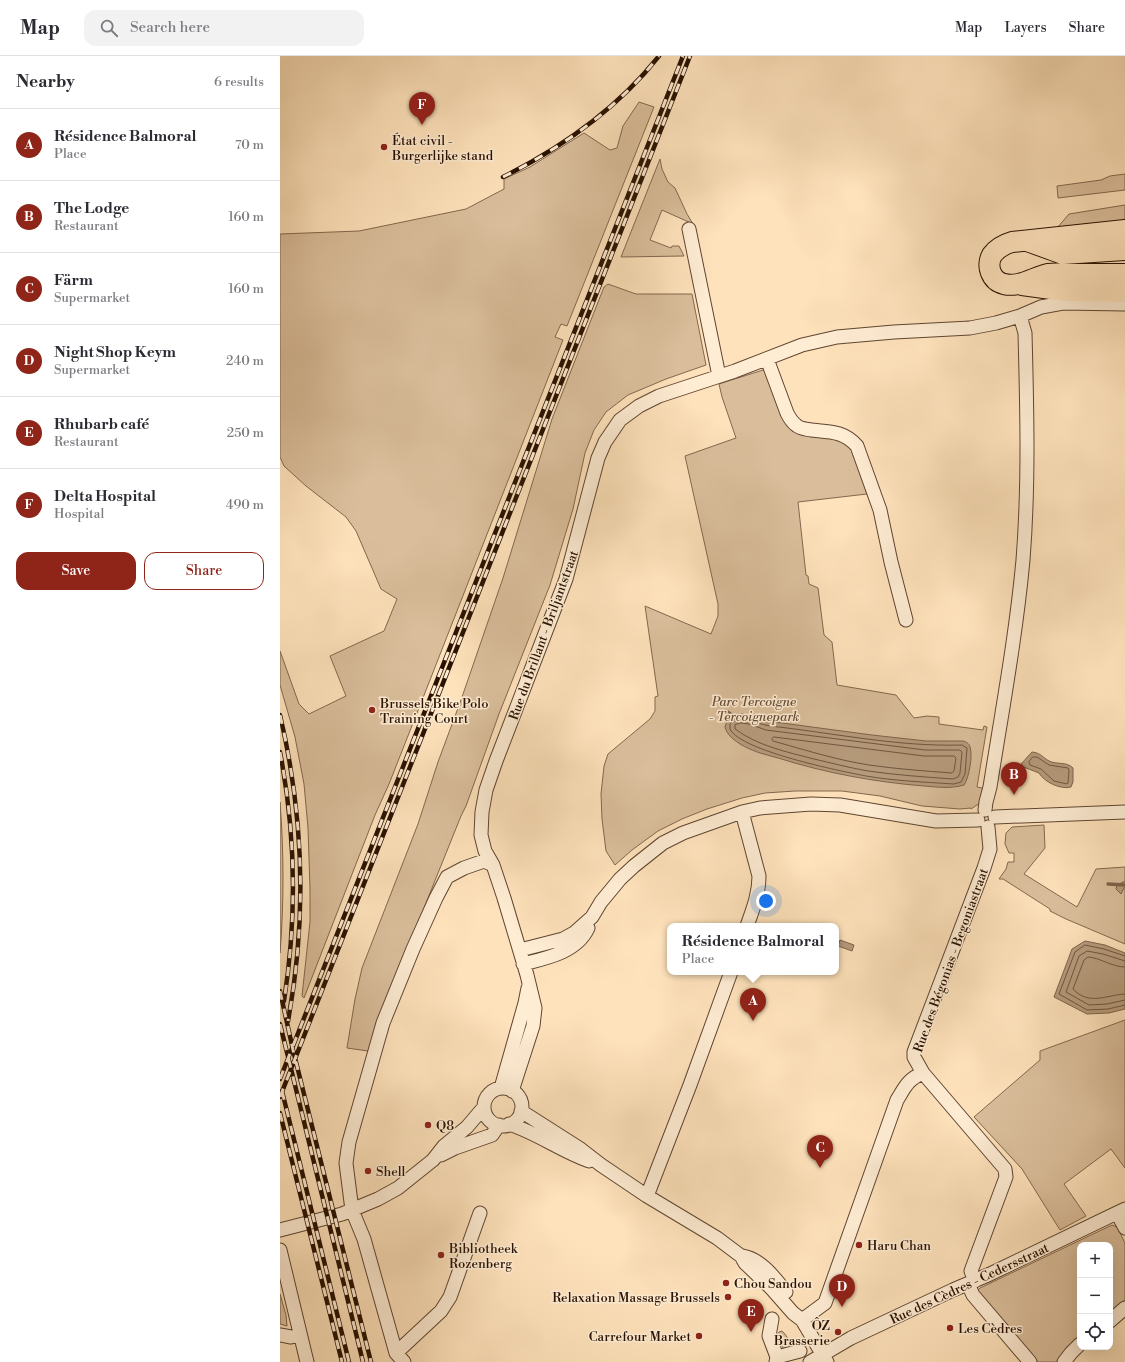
<!DOCTYPE html>
<meta charset="utf-8">
<style>
:root{--surface:#fff;--page:#f2f2f3;--text:#2b2b33;--muted:#7c7c81;--line:#e1e1e2;--accent:#8f2418}
body{margin:0;font-family:"Libre Bodoni",serif;background:var(--page);color:var(--text)}
.controls{position:absolute;right:12px;bottom:12px;display:grid;overflow:hidden;border-radius:8px;box-shadow:0 4px 16px #0002}
.controls button{width:36px;height:36px;display:grid;place-items:center;padding:0;border:0;border-bottom:1px solid var(--line);background:var(--surface);color:var(--text);font:20px sans-serif}
.you{position:absolute;left:486px;top:845px;width:14px;height:14px;margin:-10px;border:3px solid #fff;border-radius:50%;background:#1a73e8;box-shadow:0 0 0 6px #1a73e833}
.badge{display:grid;place-items:center;width:26px;height:26px;border-radius:50%;background:var(--accent);color:#fff;font-size:13px;font-weight:700}
.pin{position:absolute;translate:-50% -33px;filter:drop-shadow(0 1px 2px #0008)}
.pin::after{content:'';position:absolute;top:21px;width:14px;height:12px;background:inherit;clip-path:polygon(0 0,100% 0,50% 100%)}
.popup{position:absolute;left:387px;top:867px;width:172px;height:52px;box-sizing:border-box;display:grid;place-content:center;border-radius:8px;background:var(--surface);filter:drop-shadow(0 1px 3px #0005);font-size:13px;white-space:nowrap;color:var(--muted)}
.popup b{font-size:15px;color:var(--text)}
.popup::after{content:'';position:absolute;left:50%;top:100%;margin-left:-8px;border:8px solid transparent;border-top-color:var(--surface)}
.list{margin:0;padding:0;list-style:none}
h2{display:flex;justify-content:space-between;align-items:center;height:52px;margin:0;padding:0 16px;font-size:17px}
h2 small{font-size:13px;font-weight:400;color:var(--muted)}
.list li{display:grid;grid-template-columns:26px 1fr auto;gap:12px;align-items:center;box-sizing:border-box;height:72px;padding:0 16px;border-top:1px solid var(--line)}
.list b{display:block;font-size:15px;white-space:nowrap}
.list p{margin:0;font-size:13px;white-space:nowrap;color:var(--muted)}
.list em{font-size:13px;font-style:normal;color:var(--muted)}
.actions{display:flex;gap:8px;padding:12px 16px}
.actions a{flex:1;padding:9px 0;border:1px solid var(--accent);border-radius:12px;text-align:center;font-size:14px;color:var(--accent)}
.actions .main{background:var(--accent);color:#fff}
.icon{flex:none;width:22px;height:22px;fill:none;stroke:currentColor;stroke-width:2;stroke-linecap:round;stroke-linejoin:round}
.map{position:relative;flex:none;width:845px;height:1306px;overflow:hidden}
header{display:flex;align-items:center;gap:24px;box-sizing:border-box;height:56px;padding:0 20px;background:var(--surface);border-bottom:1px solid var(--line)}
header strong{font-size:19px}
nav{display:flex;gap:22px;margin-inline-start:auto;font-size:14px}
.search{width:280px;height:36px;background:var(--page);display:flex;align-items:center;gap:10px;box-sizing:border-box;padding:0 14px;border-radius:12px;color:var(--muted);font-size:15px}
main{display:flex}
aside{flex:1;background:var(--surface)}
.map>svg:first-child{display:block}
.green{fill:#dabe9b;stroke:#82684e}
.water{fill:#b69b7c;stroke:#7e644b}
.lines{fill:none;stroke-linecap:round;stroke-linejoin:round}
.shore{stroke:#70563e;stroke-width:1}
.stream{stroke:#7e644b;stroke-width:3.5}
.minor-casing{stroke:#5e4530;stroke-width:15}
.highway-casing{stroke:#291101;stroke-width:22}
.minor{stroke:#feecd3;stroke-width:13}
.highway{stroke:#fee2bb;stroke-width:20}
.rail-casing{stroke:#291101;stroke-width:4.5}
.rail{stroke:#feecd3;stroke-width:3;stroke-dasharray:9;stroke-linecap:butt}
.poi-dot{fill:#8f2418;stroke:#feecd3;stroke-width:1.5}
.labels{text-anchor:middle;stroke-width:3;stroke-linejoin:round;paint-order:stroke}
.poi-label{font-size:13px;fill:#291101;stroke:#feecd3;text-anchor:start}
.street-label{font-size:13px;fill:#291101;stroke:#feecd3}
.park-label{font-size:13px;font-style:italic;fill:#674e37;stroke:#feecd3}
</style>
<header>
<strong>Map</strong>
<div class="search"><svg class="icon" aria-label="search" viewBox="0 0 24 24"><circle cx="10" cy="10" r="6"/><path d="M15 15l6 6"/></svg>Search here</div>
<nav><a>Map</a><a>Layers</a><a>Share</a></nav>
</header>
<main>
<aside>
<h2>Nearby<small>6 results</small></h2>
<ul class="list">
<li><span class="badge">A</span><div><b>Résidence Balmoral</b><p>Place</p></div><em>70 m</em></li>
<li><span class="badge">B</span><div><b>The Lodge</b><p>Restaurant</p></div><em>160 m</em></li>
<li><span class="badge">C</span><div><b>Färm</b><p>Supermarket</p></div><em>160 m</em></li>
<li><span class="badge">D</span><div><b>Night Shop Keym</b><p>Supermarket</p></div><em>240 m</em></li>
<li><span class="badge">E</span><div><b>Rhubarb café</b><p>Restaurant</p></div><em>250 m</em></li>
<li><span class="badge">F</span><div><b>Delta Hospital</b><p>Hospital</p></div><em>490 m</em></li>
</ul>
<div class="actions"><a class="main">Save</a><a>Share</a></div>
</aside>
<div class="map">
<svg width="845" height="1306" viewBox="0 0 845 1306">
<rect width="100%" height="100%" fill="#fee2bb"/>
<filter id="stains"><feTurbulence type="fractalNoise" baseFrequency=".005" numOctaves="4"/><feColorMatrix values="0 0 0 0 .2 0 0 0 0 .09 0 0 0 0 .02 0 0 0 .5 -.17"/></filter>
<radialGradient id="worn" r=".72"><stop offset=".6" stop-color="#630" stop-opacity="0"/><stop offset="1" stop-color="#630" stop-opacity=".3"/></radialGradient>
<!-- green -->
<path class="green" d="M359,46L374,51L287,270L281,268L275,281L283,284L150,624L109,728L95,759L24,942L22,940L30,866V833L28,772L24,728L15,681L0,629V595L19,648L29,658L66,640L50,600L104,575L117,543L101,533L76,475L66,461L26,430L4,410L0,401V178L79,175L186,153L224,133V123L250,111L304,77L330,94L337,92L343,70Z
M380,103L382,113L388,126L395,132L407,158L413,168L382,154L370,184L391,192L392,190H399L404,200L341,201Z
M845,118V134L778,142L777,130L821,124L830,120Z
M845,149V165L777,172L789,158Z
M328,228L356,238H412L426,309L386,323L348,339L326,356L314,374L305,397L293,453L270,529L219,658L186,750L181,760L127,894L88,995L67,992L75,943L82,912L138,768L158,706L181,644L223,522L272,363L324,231Z
M483,314L486,316L503,361L559,383L568,388L574,397L587,438L518,446L526,519L528,520L529,528L538,532L544,579L552,586L557,629L616,639L634,662L647,660L659,661V668L703,674L704,670L707,671L697,731L706,733L700,747L691,753V752L680,753L642,750L600,740L562,735H515L485,737L462,742L427,753L402,763L378,775L352,794L335,809L326,795L322,763L321,738L324,710L328,698L370,663L375,655V641L378,640L365,550L431,578L438,560V548L405,400L456,382L442,341L439,328Z
M0,746C4,797 4,847 0,897Z
M764,769L765,792L744,818L797,851L816,813L845,811V888L786,863L770,855V853L723,823H719L726,813L728,806H734V797H729L725,788L726,777L732,771Z
M845,964V1112L831,1093L784,1128L806,1160L780,1174L742,1113L694,1061L760,1004V995Z
M832,1169L837,1171L845,1187V1244L830,1256V1189H800V1280L786,1293L777,1306H756L700,1238L698,1234L700,1232Z
M0,1238L6,1259L7,1270L0,1268Z
M502,1275L504,1277L516,1293L505,1296L497,1279L499,1276Z"/>
<!-- water -->
<path class="water" d="M460,658L469,659L487,665L592,679L646,685H683C686,686 689,687 690,691C693,700 689,722 684,729C671,733 657,731 644,730C594,726 546,717 498,702C492,700 486,699 480,697C468,693 448,684 445,671C447,663 452,660 460,658Z
M752,696C761,697 762,701 769,705C777,709 786,705 793,712V726L791,731C781,734 764,726 759,717L741,710V708Z
M845,825V830L841,838L836,833L837,829Z
M560,884L574,889L572,895L558,890Z
M805,885L825,889L845,897V953L829,957L807,958L774,941L792,893Z"/>
<g class="lines">
<!-- shore -->
<path class="shore" d="M461,662C471,663 480,669 490,670C554,677 618,691 682,689L687,692L685,718L681,726L674,728C644,726 615,725 586,720C560,715 461,695 450,673V668L455,663Z
M461,667L469,668L486,674L645,694H680L682,696L680,717L678,721L673,723C645,721 616,719 588,715C570,712 552,707 534,703C507,696 478,690 455,673V669Z
M494,681L644,700H674L676,702L674,715L672,717C645,715 617,713 589,709C557,704 525,694 493,685L492,683Z
M753,701H757L769,709L788,712L789,715L788,727L787,728L774,725L761,713L750,709L749,706Z
M845,900L824,893L805,889L795,896L779,938L807,954L828,953L845,949
M845,905L823,898L807,895L799,900L786,936L809,949L827,948L845,944
M845,911C832,911 821,902 808,901L804,904L793,933C809,950 826,939 845,938"/>
<!-- stream -->
<path class="stream" d="M446,655L456,662
M828,828L845,829"/>
<!-- minor casing -->
<g class="minor-casing">
<path id="minor" d="M409,173L439,320
M487,303L507,357C509,361 512,366 516,369C520,373 526,373 531,374C550,376 564,375 577,390L600,454L611,506L626,564
M705,754L706,746L710,731C722,655 736,580 743,504C749,428 747,353 745,277L740,260
M462,756L479,820C479,838 473,853 467,870
M715,761L845,756
M240,894L283,883L294,877L312,861L321,846L340,823L354,810L383,787L403,777L462,756L480,752L531,748L560,749L656,765L698,764
M243,908C267,902 297,896 308,872
M221,1032L245,947L248,932
M204 1051a19 19 0 1 1 38 0a19 19 0 1 1-38 0Z
M232,1035L253,970L255,952L247,919L224,842L213,809L205,795L201,779L202,756L206,734L216,705L286,523L318,402L325,386L340,364L359,350L379,340L455,315L522,289L557,281L614,276L690,272L716,267L740,260L761,251L783,247L845,248
M241,1055L299,1092L321,1109L367,1140L437,1182L461,1200L465,1207L491,1232L513,1257L522,1264L547,1306
M229,1068C257,1077 281,1095 309,1105
M161,1099L175,1092L212,1079L219,1069
M367,1140L410,1029L451,916
M837,1157L845,1172
M0,1174L62,1158L98,1143L118,1132L153,1104L164,1090L187,1071L204,1051
M0,1194L27,1306
M462,1200C481,1203 494,1221 506,1236
M695,1225L691,1215L726,1121L725,1113L643,1017L634,1001V996L704,812L710,793L708,771
M688,1228L693,1239L750,1306
M492,1263L489,1280L497,1301L496,1306
M522,1264L545,1247L617,1044C625,1031 628,1023 643,1017
M830,1265L845,1252
M0,1279L11,1281L20,1279
M116,1297L161,1255L170,1241L200,1157
M497,1301L520,1295
M124,1306L116,1297L84,1183L72,1154L66,1107L69,1086L103,967L133,893L156,842L167,821L184,812L204,805L213,809
M530,1306L571,1282L673,1234L710,1218L845,1153
M784,1306L791,1297L800,1288"/>
</g>
<!-- highway casing -->
<g class="highway-casing">
<path id="highway" d="M845,174L732,186C725,188 717,192 712,199C706,210 711,225 724,228C739,232 754,221 768,218C776,217 785,218 793,218C810,218 828,218 845,218
M747,185L783,198L845,194
M742,229L786,235L845,236"/>
</g>
<!-- minor -->
<use href="#minor" class="minor"/>
<!-- highway -->
<use href="#highway" class="highway"/>
<!-- rail casing -->
<g class="rail-casing">
<path id="rail" d="M223,121C283,91 337,53 379,0
M0,659C24,761 27,863 8,965
M0,696C16,779 17,862 4,945
M0,935L13,994L91,1306
M0,968L83,1306
M0,1023L403,0
M2,1035L69,1306
M0,1041L410,0
M0,1057L62,1306"/>
</g>
<!-- rail -->
<use href="#rail" class="rail"/>
</g>
<!-- markers -->
<g class="poi-dot">
<circle cx="104" cy="91" r="4"/>
<circle cx="92" cy="654" r="4"/>
<circle cx="148" cy="1069" r="4"/>
<circle cx="88" cy="1115" r="4"/>
<circle cx="579" cy="1189" r="4"/>
<circle cx="161" cy="1199" r="4"/>
<circle cx="446" cy="1227" r="4"/>
<circle cx="448" cy="1241" r="4"/>
<circle cx="670" cy="1272" r="4"/>
<circle cx="558" cy="1276" r="4"/>
<circle cx="419" cy="1280" r="4"/>
</g>
<g class="labels">
<!-- poi labels -->
<g class="poi-label">
<text x="112" y="89">État civil -<tspan x="112" dy="15">Burgerlijke stand</tspan></text>
<text x="100" y="652">Brussels Bike Polo<tspan x="100" dy="15">Training Court</tspan></text>
<text x="156" y="1074">Q8</text>
<text x="96" y="1120">Shell</text>
<text x="587" y="1194">Haru Chan</text>
<text x="169" y="1197">Bibliotheek<tspan x="169" dy="15">Rozenberg</tspan></text>
<text x="454" y="1232">Chou Sandou</text>
<text x="440" y="1246" text-anchor="end">Relaxation Massage Brussels</text>
<text x="550" y="1274" text-anchor="end">ÔZ<tspan x="550" dy="15">Brasserie</tspan></text>
<text x="678" y="1277">Les Cèdres</text>
<text x="411" y="1285" text-anchor="end">Carrefour Market</text>
</g>
<!-- street labels -->
<g class="street-label">
<text transform="translate(263 579) rotate(-70)" y="5">Rue du Brillant - Briljantstraat</text>
<text transform="translate(670 904) rotate(-70)" y="5">Rue des Bégonias - Begoniastraat</text>
<text transform="translate(689 1227) rotate(-25)" y="5">Rue des Cèdres - Cedersstraat</text>
</g>
<!-- park labels -->
<g class="park-label">
<text x="474" y="650">Parc Tercoigne<tspan x="474" dy="15">- Tercoignepark</tspan></text>
</g>
</g>
<rect width="100%" height="100%" filter="url(#stains)"/>
<rect width="100%" height="100%" fill="url(#worn)"/>
</svg>
<div class="controls">
<button>+</button>
<button>−</button>
<button><svg class="icon" aria-label="locate" viewBox="0 0 24 24"><circle cx="12" cy="12" r="6"/><path d="M12 2v4M12 18v4M2 12h4M18 12h4"/></svg></button>
</div>
<div class="you"></div>
<div class="pin badge" style="left:473px;top:965px">A</div>
<div class="popup"><b>Résidence Balmoral</b>Place</div>
<div class="pin badge" style="left:734px;top:739px">B</div>
<div class="pin badge" style="left:540px;top:1112px">C</div>
<div class="pin badge" style="left:562px;top:1251px">D</div>
<div class="pin badge" style="left:471px;top:1276px">E</div>
<div class="pin badge" style="left:142px;top:69px">F</div>
</div>
</main>
